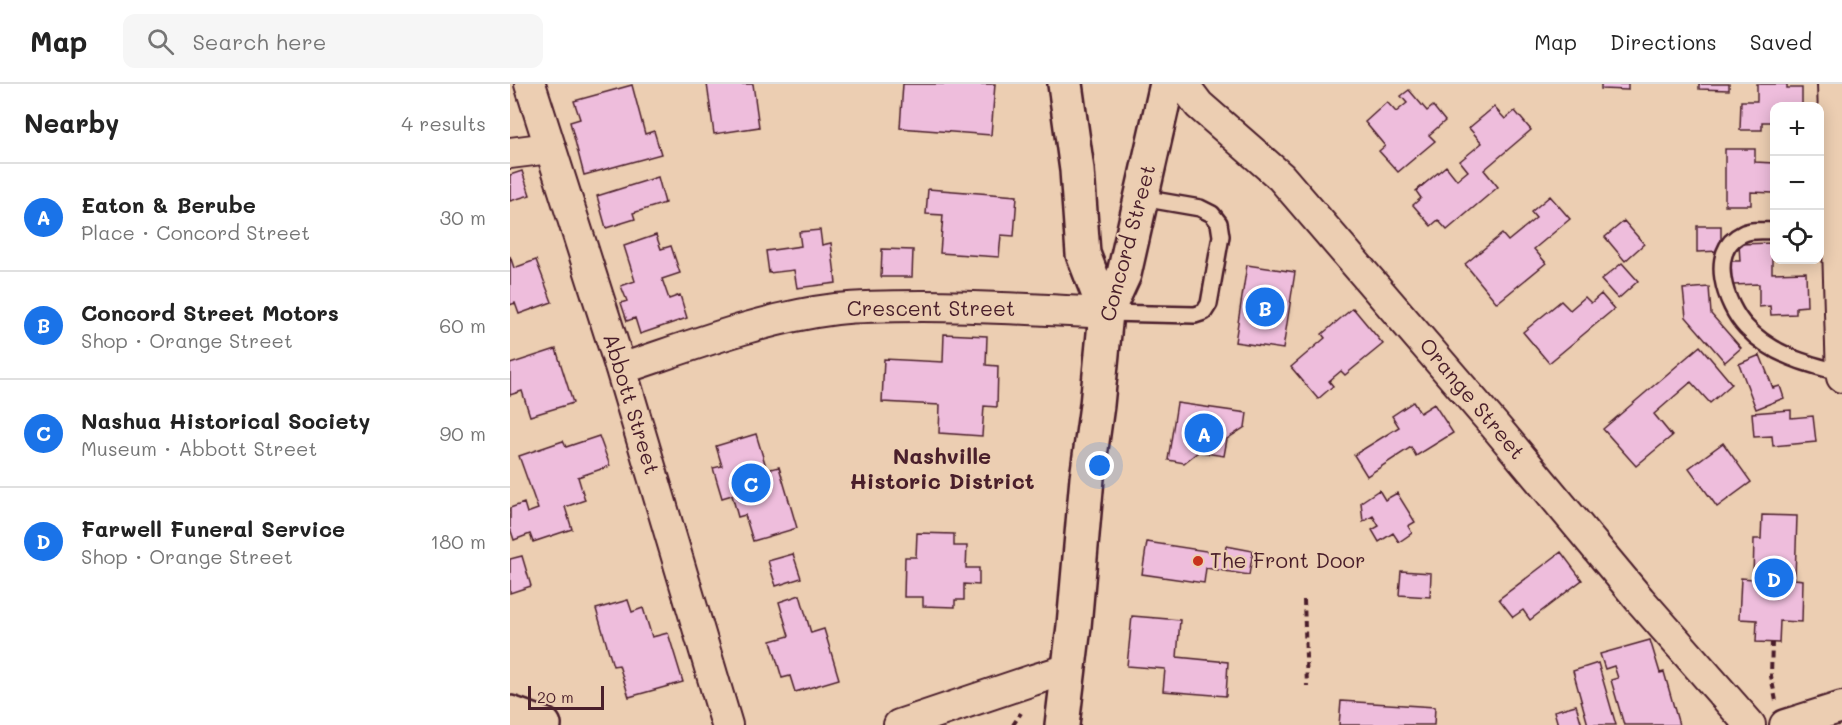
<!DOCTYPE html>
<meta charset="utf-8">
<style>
:root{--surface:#fff;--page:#f6f6f6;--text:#222;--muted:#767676;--line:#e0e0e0;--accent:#1a73e8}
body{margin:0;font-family:Mali,sans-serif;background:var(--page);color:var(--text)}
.controls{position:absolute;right:18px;top:18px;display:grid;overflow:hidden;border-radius:12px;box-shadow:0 3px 15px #0003}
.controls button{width:54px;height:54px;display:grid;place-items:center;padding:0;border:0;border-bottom:2px solid var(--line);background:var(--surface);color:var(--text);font:30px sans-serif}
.scale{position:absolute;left:18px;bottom:15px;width:76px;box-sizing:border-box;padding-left:6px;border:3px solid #4a1f2b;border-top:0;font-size:16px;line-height:21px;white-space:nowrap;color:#4a1f2b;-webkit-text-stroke:4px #ecceb2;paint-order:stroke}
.you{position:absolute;left:590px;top:382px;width:21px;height:21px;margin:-15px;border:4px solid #fff;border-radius:50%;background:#1a73e8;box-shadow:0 0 0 9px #1a73e833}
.badge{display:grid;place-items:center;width:39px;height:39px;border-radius:50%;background:var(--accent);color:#fff;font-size:20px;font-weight:700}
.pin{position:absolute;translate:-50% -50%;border:3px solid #fff;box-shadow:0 2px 6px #0006}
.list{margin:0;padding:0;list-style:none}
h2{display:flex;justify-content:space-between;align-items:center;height:78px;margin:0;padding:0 24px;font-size:26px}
h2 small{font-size:20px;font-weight:400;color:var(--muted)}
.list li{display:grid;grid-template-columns:39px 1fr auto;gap:18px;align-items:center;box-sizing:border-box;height:108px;padding:0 24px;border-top:2px solid var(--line)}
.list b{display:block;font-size:22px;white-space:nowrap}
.list p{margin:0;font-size:20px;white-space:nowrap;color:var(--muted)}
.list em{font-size:20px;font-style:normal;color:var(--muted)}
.icon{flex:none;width:33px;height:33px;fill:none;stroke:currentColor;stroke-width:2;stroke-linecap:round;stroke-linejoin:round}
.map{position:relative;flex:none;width:1332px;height:641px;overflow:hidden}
header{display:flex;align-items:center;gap:36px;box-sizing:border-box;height:84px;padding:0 30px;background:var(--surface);border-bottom:2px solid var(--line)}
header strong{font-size:28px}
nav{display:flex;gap:33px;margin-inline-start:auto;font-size:21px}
.search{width:420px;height:54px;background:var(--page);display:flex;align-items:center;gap:15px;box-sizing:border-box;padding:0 21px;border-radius:12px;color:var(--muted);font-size:22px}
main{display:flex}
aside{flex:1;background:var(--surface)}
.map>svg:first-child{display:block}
.building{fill:#eebddc;stroke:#4a1f2b;stroke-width:1.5}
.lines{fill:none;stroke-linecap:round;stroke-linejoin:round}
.service-casing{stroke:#4a1f2b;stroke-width:20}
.minor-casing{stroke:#4a1f2b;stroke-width:34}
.tertiary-casing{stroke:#4a1f2b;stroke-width:38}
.secondary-casing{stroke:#4a1f2b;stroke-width:38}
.path{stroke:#4a1f2b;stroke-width:4;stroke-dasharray:6 4.5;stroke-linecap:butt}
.service{stroke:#ecceb2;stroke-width:15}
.minor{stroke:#ecceb2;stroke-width:30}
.tertiary{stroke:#ecceb2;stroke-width:33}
.secondary{stroke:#ecceb2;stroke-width:33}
.poi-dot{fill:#c8321e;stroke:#ecceb2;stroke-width:2}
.labels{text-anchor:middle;stroke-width:4.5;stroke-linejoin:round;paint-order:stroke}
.street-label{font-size:21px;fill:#4a1f2b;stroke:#ecceb2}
.poi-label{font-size:21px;fill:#4a1f2b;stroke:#ecceb2;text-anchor:start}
.neighbourhood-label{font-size:22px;font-weight:bold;fill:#4a1f2b;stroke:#ecceb2}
</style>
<header>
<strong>Map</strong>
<div class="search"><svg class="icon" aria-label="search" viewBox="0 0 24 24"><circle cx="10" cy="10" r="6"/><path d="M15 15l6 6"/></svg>Search here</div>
<nav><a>Map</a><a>Directions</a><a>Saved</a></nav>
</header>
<main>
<aside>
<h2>Nearby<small>4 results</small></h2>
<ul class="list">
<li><span class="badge">A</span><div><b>Eaton &amp; Berube</b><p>Place · Concord Street</p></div><em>30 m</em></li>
<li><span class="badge">B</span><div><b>Concord Street Motors</b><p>Shop · Orange Street</p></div><em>60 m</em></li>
<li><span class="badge">C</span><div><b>Nashua Historical Society</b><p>Museum · Abbott Street</p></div><em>90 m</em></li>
<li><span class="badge">D</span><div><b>Farwell Funeral Service</b><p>Shop · Orange Street</p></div><em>180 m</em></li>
</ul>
</aside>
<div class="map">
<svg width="1332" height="641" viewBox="0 0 1332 641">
<rect width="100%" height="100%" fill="#ecceb2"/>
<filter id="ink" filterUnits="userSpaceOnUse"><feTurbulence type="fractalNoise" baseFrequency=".0167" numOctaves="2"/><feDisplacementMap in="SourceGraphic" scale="12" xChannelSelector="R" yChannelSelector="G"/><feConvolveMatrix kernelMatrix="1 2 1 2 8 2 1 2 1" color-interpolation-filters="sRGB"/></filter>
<g filter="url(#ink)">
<!-- building -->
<path class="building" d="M197,0H243L249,43L204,50Z
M393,0H485L481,51L390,44Z
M1091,0H1118V6L1091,5Z
M1189,0H1219V6L1189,5Z
M1247,0H1277V4H1292V22H1264V38H1252V46H1230L1231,17H1247Z
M122,1L135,50L144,47L151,70L74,91L60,38L70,35L64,17Z
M899,6L917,27L923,22L935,37L919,51L925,57L888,88L869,67L875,62L855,38L877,18L886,28L897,19L891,12Z
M984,23L995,35L1005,27L1021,46L974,86L988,103L937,146L928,136L921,142L903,121L911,114L906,107L936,82L947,96L958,87L950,77L972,59L959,44Z
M1215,65H1245V78L1264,79V67V120H1263V109L1241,108V121H1215Z
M12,87L20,111L0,117V91Z
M148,93L155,119L123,129L125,135L96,144L87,112Z
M418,105L507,112L504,152L491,151L489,173L430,169L433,131L416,130Z
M1040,112L1060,135L1024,165L1036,179L987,219L955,180L992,150L998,157L1026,134L1021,128Z
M1114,137L1134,160L1115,177L1095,153Z
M1187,142H1211V167L1187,168Z
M310,146L312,161L321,159L326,199L287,204L284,186L259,189L256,167L291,162L289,148Z
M146,151L151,165L161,162L170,189L152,195L159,215L170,211L177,234L130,250L125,234L117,237L111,219L117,217L111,202L125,197L114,162Z
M1262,159V189L1296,188L1297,222L1286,223V230L1261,231L1260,222L1249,223V200L1222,201L1221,177H1230L1229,160Z
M372,165L403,166L402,193H371Z
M0,172L4,184L26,176L42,218L9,230L5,219L0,221Z
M1112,179L1128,197L1108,215L1091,196Z
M737,181L785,188L773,265L725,258Z
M1199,203L1201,230L1231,264L1215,278L1176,233L1173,205Z
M1091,210L1104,225L1039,279L1013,248L1051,217L1060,226L1075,213L1081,219Z
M843,224L873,260L835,291L831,287L819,297L823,302L808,315L781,283L815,254L812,250Z
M434,250L477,252L476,281L488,282L487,323L474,322L472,352L429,349L430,321L372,318L374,275L433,278Z
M1190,262L1222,300L1200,319L1181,298L1144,330L1162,352L1126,382L1093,345Z
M46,265L63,319L20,332L12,307L0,311V280Z
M1250,271L1263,304L1270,302L1274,314L1246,325L1229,280Z
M903,318L910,329L924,320L943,349L906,372L901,363L857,392L844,371L889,343L882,332Z
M667,319L737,329L735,343L717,355L714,372L688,368L674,379L658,376Z
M1281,326V334L1303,332L1306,358L1263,362L1262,352L1244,353L1242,329Z
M246,350L257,386L269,383L287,444L243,457L235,431L228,433L222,411L212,414L203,384L212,382L206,362Z
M89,352L100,382L68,393L75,416L55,423L62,445L23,458L20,450L4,456L0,444V424L14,419L17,429L28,425L9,372L53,357L56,363Z
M1213,359L1241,398L1207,423L1179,384Z
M869,406L875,416L887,409L905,438L898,442L902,449L889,458L883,449L869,458L862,446L869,442L863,432L853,438L851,418Z
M1252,431L1287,432L1285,495L1293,496L1292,538L1270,537L1269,559L1246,558L1247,536L1229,535L1231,494L1243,495L1244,455H1251Z
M407,449L444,450V462H457L456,484H469V501L454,500V516H445V523L413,522V513H394L395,473H406Z
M637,458L715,470L716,462L743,467L739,491L696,484L694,499L632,490Z
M1051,468L1072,496L1020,536L1013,526L1003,533L989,515Z
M283,470L291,494L266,502L258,477Z
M12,472L21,502L0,509V475Z
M891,487L921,489L920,513L889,511Z
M290,511L301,549L314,545L329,595L285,608L280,592L272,594L261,557L279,552L269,518Z
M118,516L122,528L133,524L142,553L158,549L173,598L119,613L109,581L103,582L86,525Z
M622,532L670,536L667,573L718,578L716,612L653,607L655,585L617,582Z
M1140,556L1150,589L1154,588L1169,641H1114L1101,596L1108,594L1104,582L1095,585L1090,570Z
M1088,579L1106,641H1078L1063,587Z
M831,617L925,623L924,641H829Z
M1066,621L1072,641H1048L1044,627Z"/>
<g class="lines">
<!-- service casing -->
<g class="service-casing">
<path id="service" d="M1264,147C1255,147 1241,145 1232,150C1196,167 1216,222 1236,243C1262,271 1297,280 1332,289
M596,229L685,231L694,228L699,220L711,152L709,139L702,130L690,124L632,114"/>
</g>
<!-- minor casing -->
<g class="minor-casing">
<path id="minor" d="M20,0L111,285L217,641
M673,0L689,21L771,93L985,342L1130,516L1240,641
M1323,0L1332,293
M0,69L40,64
M111,285C181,262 252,234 326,225C355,222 384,222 413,222C474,222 535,226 596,229
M389,641L523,596L559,585
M1275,641L1332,623"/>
</g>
<!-- tertiary casing -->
<g class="tertiary-casing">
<path id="tertiary" d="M555,0L567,86L573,170L596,229"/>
</g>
<!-- secondary casing -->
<g class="secondary-casing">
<path id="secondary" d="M0,629L34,641
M552,641L564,542L577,394L587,321L596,229L614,190L657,0"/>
</g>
<!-- path -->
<path class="path" d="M794,516L797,602
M1262,558L1261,592L1266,617
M503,641L511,629"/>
<!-- service -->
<use href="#service" class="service"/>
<!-- minor -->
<use href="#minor" class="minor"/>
<!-- tertiary -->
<use href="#tertiary" class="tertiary"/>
<!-- secondary -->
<use href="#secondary" class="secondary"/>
</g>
</g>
<!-- markers -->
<circle class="poi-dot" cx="688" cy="477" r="6"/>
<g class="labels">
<!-- street labels -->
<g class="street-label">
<text transform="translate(618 159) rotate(-75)" y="7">Concord Street</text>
<text x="421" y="232">Crescent Street</text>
<text transform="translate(962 315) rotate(50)" y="7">Orange Street</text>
<text transform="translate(121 320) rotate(73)" y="7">Abbott Street</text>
</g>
<!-- poi labels -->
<g class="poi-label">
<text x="700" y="484">The Front Door</text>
</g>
<!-- neighbourhood labels -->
<g class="neighbourhood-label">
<text x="432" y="380">Nashville<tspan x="432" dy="25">Historic District</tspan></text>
</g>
</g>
</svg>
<div class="controls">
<button>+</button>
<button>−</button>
<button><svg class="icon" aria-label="locate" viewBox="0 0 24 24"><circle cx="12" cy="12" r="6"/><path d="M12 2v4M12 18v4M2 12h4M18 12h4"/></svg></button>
</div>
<div class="scale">20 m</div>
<div class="you"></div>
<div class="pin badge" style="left:694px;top:349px">A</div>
<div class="pin badge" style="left:755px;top:223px">B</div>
<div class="pin badge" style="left:241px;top:399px">C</div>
<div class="pin badge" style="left:1264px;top:494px">D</div>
</div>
</main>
